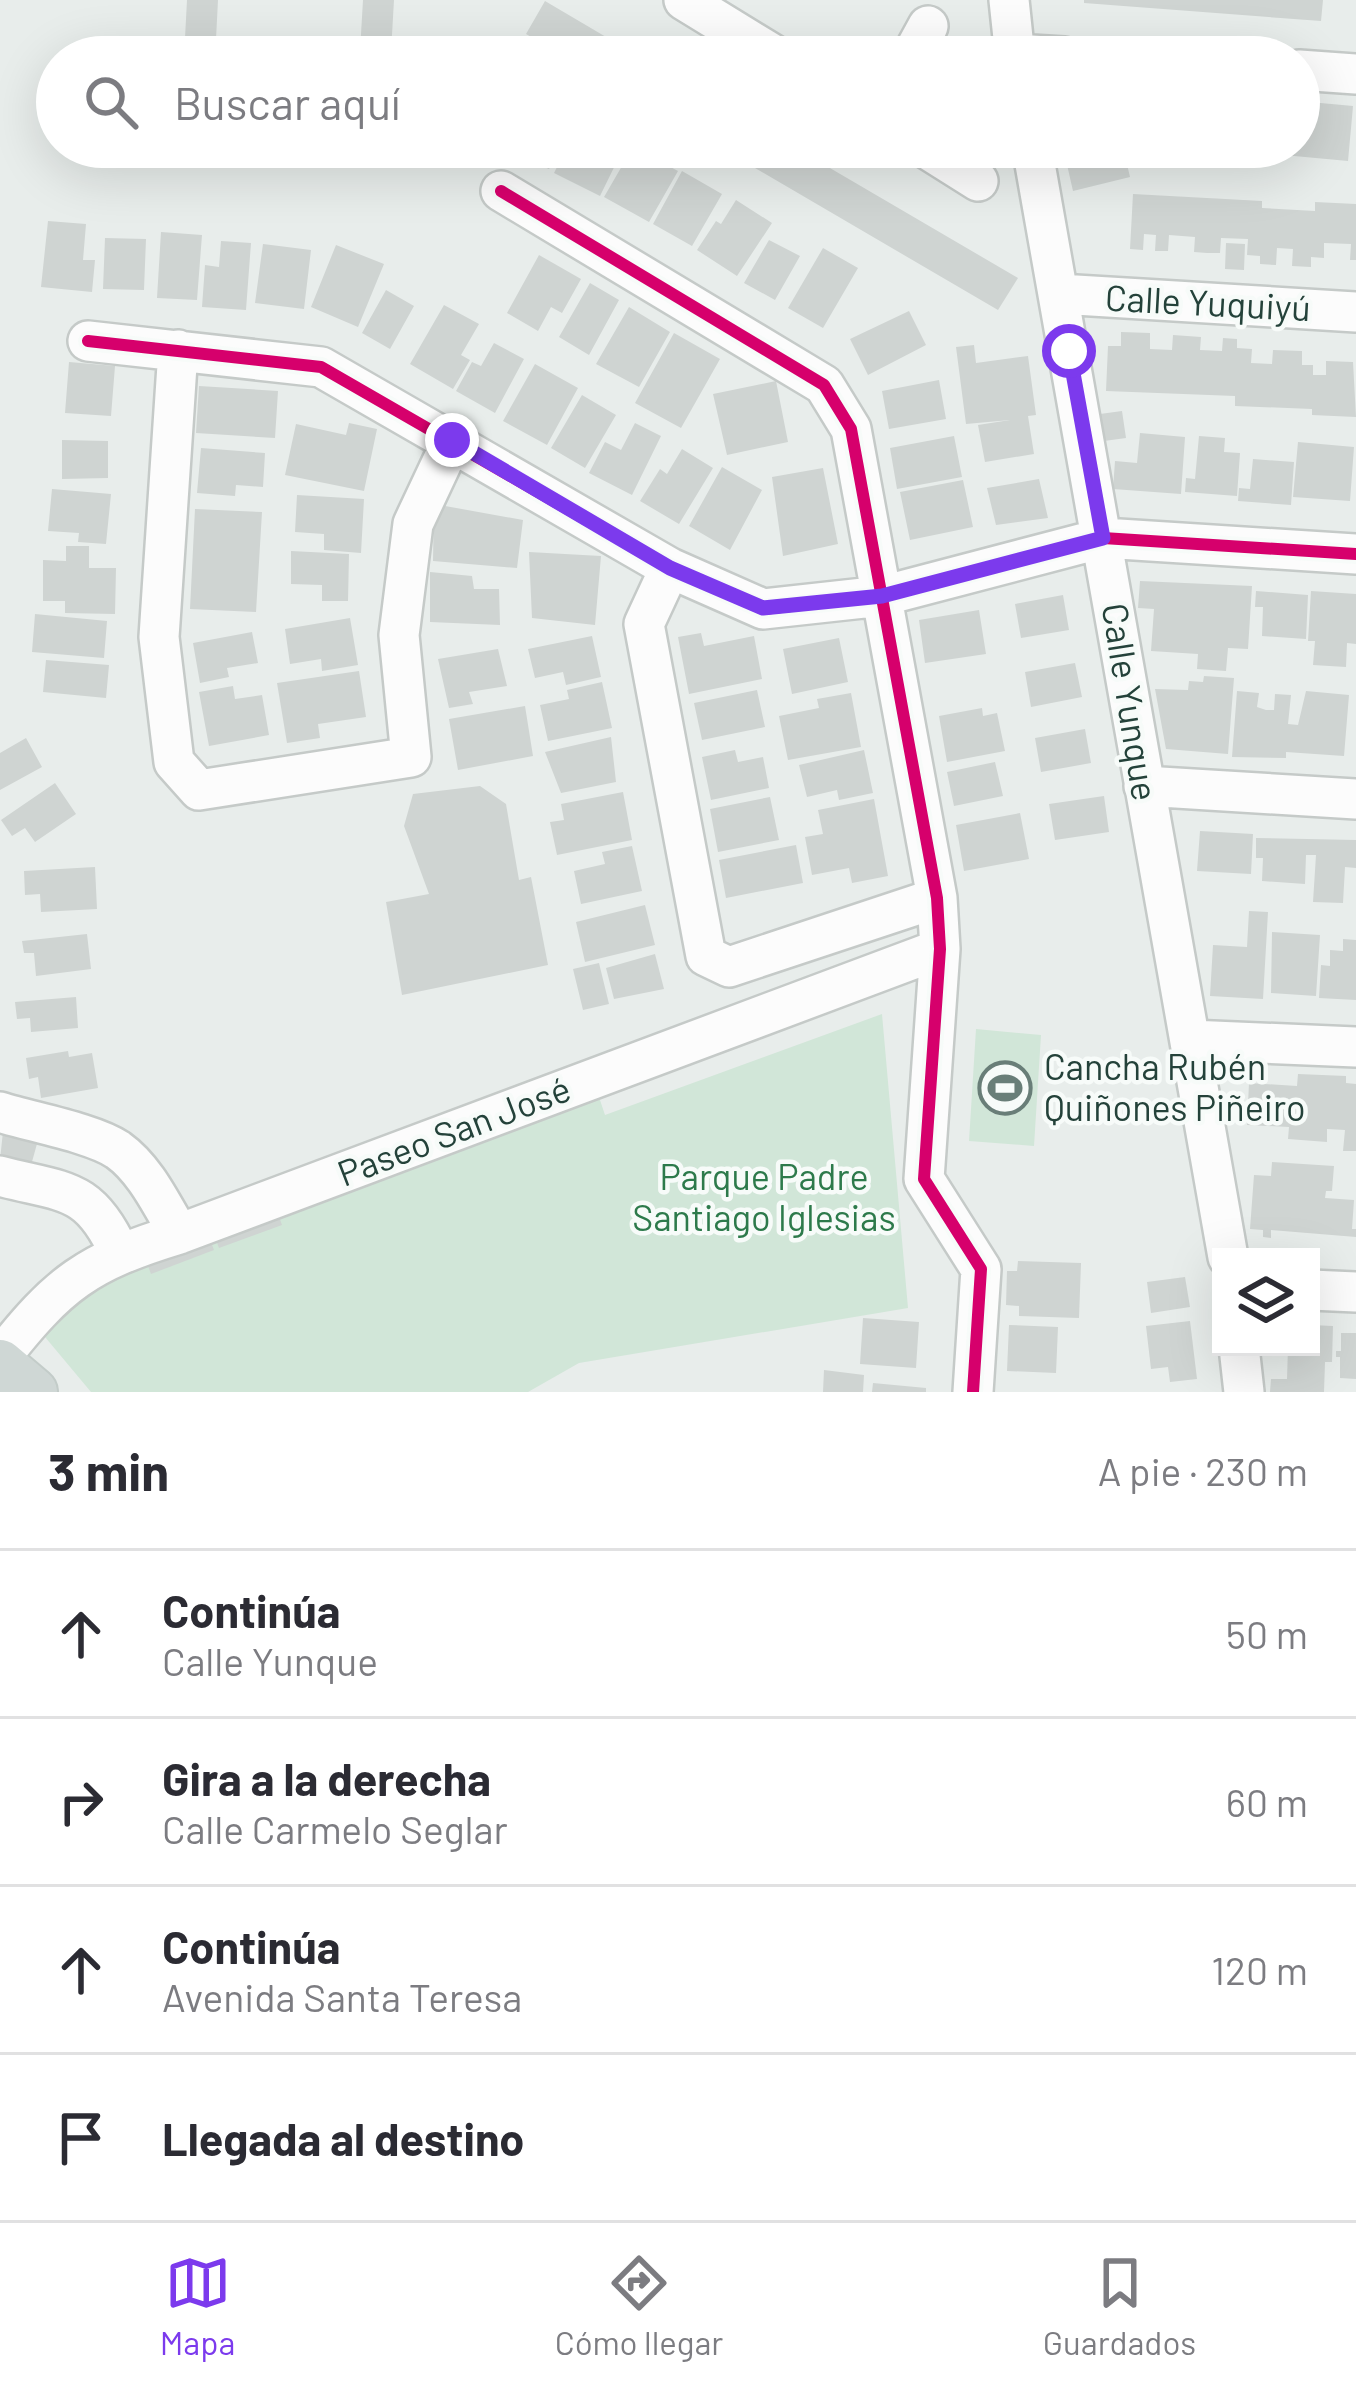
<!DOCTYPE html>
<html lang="es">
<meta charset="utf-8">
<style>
:root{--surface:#fff;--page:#f2f2f3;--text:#2b2b33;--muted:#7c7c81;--line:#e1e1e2;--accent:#7c3aed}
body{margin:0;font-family:Barlow,sans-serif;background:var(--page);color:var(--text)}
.controls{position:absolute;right:36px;bottom:36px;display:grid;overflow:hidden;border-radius:0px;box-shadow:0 12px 48px #0002}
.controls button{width:108px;height:108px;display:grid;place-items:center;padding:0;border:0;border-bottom:3px solid var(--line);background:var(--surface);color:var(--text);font:60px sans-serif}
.stop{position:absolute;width:36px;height:36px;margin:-27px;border:9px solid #7c3aed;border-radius:50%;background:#fff}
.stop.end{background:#7c3aed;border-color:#fff;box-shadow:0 3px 12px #0008}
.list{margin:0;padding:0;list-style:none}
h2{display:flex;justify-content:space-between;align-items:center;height:156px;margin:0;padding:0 48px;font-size:51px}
h2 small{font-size:39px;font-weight:400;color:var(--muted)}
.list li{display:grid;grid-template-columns:78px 1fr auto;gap:36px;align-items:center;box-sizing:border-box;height:168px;padding:0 48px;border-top:3px solid var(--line)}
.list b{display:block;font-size:45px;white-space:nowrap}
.list p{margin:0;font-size:39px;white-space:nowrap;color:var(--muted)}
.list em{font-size:39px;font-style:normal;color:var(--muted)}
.icon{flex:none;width:66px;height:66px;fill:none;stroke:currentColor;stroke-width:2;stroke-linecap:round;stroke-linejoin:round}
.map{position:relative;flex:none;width:1356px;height:1392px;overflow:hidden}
.search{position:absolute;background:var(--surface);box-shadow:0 12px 48px #0002;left:36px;right:36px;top:36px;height:132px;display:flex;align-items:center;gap:30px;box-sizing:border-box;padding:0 42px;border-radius:66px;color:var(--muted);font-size:45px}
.sheet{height:828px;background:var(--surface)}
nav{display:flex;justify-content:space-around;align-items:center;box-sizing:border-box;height:168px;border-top:3px solid var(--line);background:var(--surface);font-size:33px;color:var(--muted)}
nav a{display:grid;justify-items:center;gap:6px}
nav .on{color:var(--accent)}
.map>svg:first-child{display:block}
.green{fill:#d1e6d8}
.building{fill:#cfd4d2}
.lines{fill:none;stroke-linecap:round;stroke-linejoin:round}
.minor-casing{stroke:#c5cac8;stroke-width:44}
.major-casing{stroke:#c3ccc9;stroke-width:52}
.minor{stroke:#fcfcfc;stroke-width:39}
.major{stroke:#cfd7d5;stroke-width:48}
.cycleway-casing{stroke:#f7fbf9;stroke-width:20}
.cycleway{stroke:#d6006c;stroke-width:12}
.route{stroke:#7c3aed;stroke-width:15}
.labels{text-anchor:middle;stroke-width:9;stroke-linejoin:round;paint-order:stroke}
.street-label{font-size:36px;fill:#24423a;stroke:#f7fbf9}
.poi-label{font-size:36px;fill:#24423a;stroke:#f7fbf9;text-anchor:start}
.park-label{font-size:36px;fill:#2d7a4b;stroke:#f7fbf9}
</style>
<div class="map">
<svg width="1356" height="1392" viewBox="0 0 1356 1392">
<rect width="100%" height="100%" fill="#e8edeb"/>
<!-- green -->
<path class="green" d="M882,1014L908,1308L579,1363L528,1392H91L40,1331L87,1276L596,1088L605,1115Z
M976,1029L1041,1035L1034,1146L969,1141Z"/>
<!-- building -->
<path class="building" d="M187,0H218L216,39L185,38Z
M363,0H394L391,52L360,51Z
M1084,0H1323L1321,21L1084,3Z
M545,1L640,57H566L526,34Z
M1299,101L1353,106L1348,161L1228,150V147H1299Z
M513,147H561L549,169L511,153Z
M567,147H624L600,196L554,173Z
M633,147L678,171L649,222L604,197Z
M719,147H794L1018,278L998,310Z
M1063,147H1123L1130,177L1073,191Z
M682,171L722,194L692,246L653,224Z
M1133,194L1262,201V208L1315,211V202L1356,204V260H1350L1351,244L1324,243V258L1311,257V267L1292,266L1293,249L1277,248L1276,265L1260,264V256L1247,255L1248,239L1221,238L1220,253H1207L1194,252L1195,237L1169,235L1168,251H1155L1156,235L1144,234L1143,250L1130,249Z
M736,200L772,223L737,276L697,250L716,221L721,224Z
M48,221L86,224L83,260H95L92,292L41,287Z
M161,232L202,235L197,300L157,298Z
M105,238L146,239L144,290L103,289Z
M769,240L800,256L775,300L744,283Z
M221,241L251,243L246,310L202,307L205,265L219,267Z
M1226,243L1245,244L1244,270L1225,269Z
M263,244L311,250L304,309L255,303Z
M336,245L384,264L358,327L311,307Z
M823,248L858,268L823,328L788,308Z
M539,255L581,279L562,313L551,307L538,331L507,313Z
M590,283L619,300L589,355L559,337Z
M386,290L414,306L390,349L362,333Z
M444,305L479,324L461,355L470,360L453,389L410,364Z
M629,307L670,332L639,387L596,364Z
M909,311L926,345L868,375L850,339Z
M1121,332L1150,333V349L1172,350L1173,335L1201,337L1200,350L1222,351L1223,338L1237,339V348L1252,349L1251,363L1272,364L1273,350L1302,351V365H1313V375H1326V361L1353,362L1356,417L1312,415V409L1235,406V396L1106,391L1108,346H1121Z
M674,333L720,359L681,428L635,403Z
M494,343L524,359L495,413L456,391L472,362L481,366Z
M974,345L976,363L1028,356L1036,415L1028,416L1034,454L985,462L978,425L1010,420L966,424L956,347Z
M69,362L115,366L111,416L65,413Z
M535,364L578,388L547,445L503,421Z
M939,380L946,419L889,429L882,391Z
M776,381L788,442L727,455L713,394Z
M199,386L278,391L275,438L196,433Z
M582,395L616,415L585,468L551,448Z
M1122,411L1126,438L1104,441L1100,414Z
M349,423L377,429L364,491L285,475L296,424L346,435Z
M635,423L661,436L632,495L589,473L605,442L621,450Z
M1140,433L1185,437L1181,494L1113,489L1115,461L1137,463Z
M954,436L962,477L897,489L890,448Z
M1199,436L1225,438L1224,452L1240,453L1237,496L1185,492L1186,478L1195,479Z
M62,440L108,441V478L62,479Z
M1298,442L1354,447L1350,501L1293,497Z
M201,448L265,453L263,487L236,485L235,496L197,493Z
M682,449L713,468L679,524L640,501L660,469L667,474Z
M1253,459L1294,462L1291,505L1238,501L1239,488L1250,489Z
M722,467L762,490L730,550L689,526Z
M823,468L838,544L783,556L772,477Z
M1039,479L1048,518L996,525L987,488Z
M963,480L973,527L910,540L900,492Z
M52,489L111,494L106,544L78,542L79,533L48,531Z
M297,495L364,499L361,553L324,550V534L295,532Z
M434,504L523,520L517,568L433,561Z
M195,509L262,512L256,612L190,609Z
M66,546H89V568H116L115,614L65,613V601H43V560L66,561Z
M291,551L349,554L348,601H322V585L291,584Z
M529,552L601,556L595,625L532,618Z
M430,572L472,576L474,589H499L500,625L430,622Z
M1140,581L1252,586L1248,649L1228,648L1226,671L1197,669L1198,654L1151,651L1154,609L1138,608Z
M1256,591L1308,595L1306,639L1262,636L1263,607H1255Z
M1311,591L1356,594V644L1347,643L1346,667L1313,665L1315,641H1308Z
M1063,595L1069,630L1021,638L1015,604Z
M979,610L986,654L925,663L919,620Z
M35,614L107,621L104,658L32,652Z
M350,618L358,665L322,671L321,659L290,664L285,629Z
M252,632L258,663L227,668L229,677L200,683L193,643Z
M701,633L704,646L754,636L762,679L689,694L678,637Z
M592,636L601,677L566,685L563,672L535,678L528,649Z
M839,638L848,682L792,694L783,649Z
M498,649L507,686L469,692L473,704L449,708L438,659Z
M46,660L109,665L106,698L43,692Z
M1075,663L1082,697L1031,707L1025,672Z
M359,671L366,717L318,724L320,738L287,743L277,683Z
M1204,676L1234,678L1228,754L1166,749L1155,689L1188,690L1189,681L1203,682Z
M602,682L612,728L548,741L540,705L569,699L567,690Z
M233,686L235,699L262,695L269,735L209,746L199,692Z
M757,690L765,727L702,740L694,703Z
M1237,691L1259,693L1257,707L1266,710H1274L1275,694L1291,695L1288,724L1298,725L1306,691L1349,695L1344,756L1286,752V758L1232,757Z
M851,693L861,747L788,760L779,716L819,708L817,699Z
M525,706L533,756L458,770L449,719Z
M982,708L983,716L997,713L1005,751L947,762L939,716Z
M1085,729L1091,763L1041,772L1035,738Z
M611,737L616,782L561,793L545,752Z
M26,738L42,767L0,790V753Z
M735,750L738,762L763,757L769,788L711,800L702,757Z
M864,750L873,793L839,800L837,790L807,797L799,765Z
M995,762L1003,796L954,806L947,772Z
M55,783L76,814L35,842L25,828L12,836L1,820Z
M480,786L506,804L519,880L531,877L548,965L402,995L386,902L429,894L404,826L413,794Z
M623,792L632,840L557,855L550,822L564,820L561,804Z
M1104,796L1109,832L1055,840L1049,804Z
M770,797L779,840L718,852L710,809Z
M874,799L888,876L852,883L849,868L812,875L805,837L823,834L818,810Z
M1020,813L1029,859L964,871L956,825Z
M1200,831L1253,834L1251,874L1197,871Z
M1256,838L1356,840V868L1345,867L1343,903L1313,902L1316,855H1306L1305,884L1262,881L1263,858H1256Z
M796,845L803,883L726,898L719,860Z
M632,846L642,891L581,904L574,871L605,864L602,852Z
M95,867L97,909L41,912L40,894L25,895L24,871Z
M645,905L655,945L585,962L576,922Z
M1249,911L1268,912L1263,999L1210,996L1213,945L1247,947Z
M1272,932L1320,935L1316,996L1271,993Z
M87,934L91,969L36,976L34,953H24L22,941Z
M1343,939L1356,940V1000L1319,998L1321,965L1330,966V950L1343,951Z
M655,954L664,989L614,999L606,968Z
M599,963L609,1004L583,1010L573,969Z
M76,997L78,1028L31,1032L30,1018L17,1019L15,1002Z
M68,1051L69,1057L92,1053L98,1088L41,1098L38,1077L29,1079L26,1058Z
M1298,1074L1346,1076V1083L1356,1084V1151H1343L1345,1130L1327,1129V1142L1288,1139L1289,1127L1247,1125L1249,1083L1297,1086Z
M4,1122L40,1133L30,1169L0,1160Z
M1272,1162L1334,1166L1332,1191H1326L1325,1198L1354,1200L1352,1229H1356V1237L1271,1230V1238L1263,1237V1230L1250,1229L1254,1175L1271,1176Z
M276,1208L282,1225L219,1248L213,1232Z
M208,1234L214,1250L151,1274L145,1258Z
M1018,1261L1081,1263L1079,1318L1019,1316V1306L1006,1305L1007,1271H1017Z
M1185,1277L1190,1307L1151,1313L1147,1282Z
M863,1318L919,1322L916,1368L860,1364Z
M1190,1321L1197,1379L1170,1382L1168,1367L1151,1369L1146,1326Z
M1009,1325L1058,1327L1056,1373L1007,1371Z
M1311,1325L1333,1326L1332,1362H1325L1324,1392H1270L1271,1379H1287L1288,1347H1311Z
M1341,1333H1356V1379L1340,1378V1357H1336V1351H1341Z
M824,1370L864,1375L863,1392H823Z
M873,1383L926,1388V1392H872Z"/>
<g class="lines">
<!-- minor casing -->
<g class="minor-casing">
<path id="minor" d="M684,0L777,57
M1009,0L1015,57
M1015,54L1064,57
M911,57L928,26
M1299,70L1356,74
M924,147L978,181
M1032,147L1228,1257
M501,191L824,385L851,429L937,898L940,949L924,1179L981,1269L973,1392
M1059,294L1356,312
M88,341L321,367L670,568L763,609L882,596L1103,538L1356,554
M178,350L159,637L174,762L199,790L411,757L399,635L413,524L452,441
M670,568L644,624L706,956L729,967L937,898
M1144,786L1356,799
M1190,1040L1356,1047
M0,1112C31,1122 93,1133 118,1150C146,1170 162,1206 179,1234
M0,1176C64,1193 89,1186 119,1252
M1311,1290L1356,1292
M1239,1347L1244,1392
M0,1358C59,1283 87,1262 179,1234L940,949"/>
</g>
<!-- major casing -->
<g class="major-casing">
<path id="major" d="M0,1364L33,1392"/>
</g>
<!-- minor -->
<use href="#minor" class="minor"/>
<!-- major -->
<use href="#major" class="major"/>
<!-- cycleway casing -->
<g class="cycleway-casing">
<path id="cycleway" d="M501,191L824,385L851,429L937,898L940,949L924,1179L981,1269L973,1392
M88,341L321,367L670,568L763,609L882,596L1103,538L1356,554"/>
</g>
<!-- cycleway -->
<use href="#cycleway" class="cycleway"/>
</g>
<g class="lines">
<!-- route -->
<path class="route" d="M452,440L670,568L763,608L882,596L1103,538L1069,351"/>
</g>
<!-- icons -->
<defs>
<g id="stadium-ring" transform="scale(2.7)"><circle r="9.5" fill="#f7fbf9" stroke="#697e78" stroke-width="1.5"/><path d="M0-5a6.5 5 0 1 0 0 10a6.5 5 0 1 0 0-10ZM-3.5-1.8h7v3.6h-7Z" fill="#697e78"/></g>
</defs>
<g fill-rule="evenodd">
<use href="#stadium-ring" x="1005" y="1088"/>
</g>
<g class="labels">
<!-- street labels -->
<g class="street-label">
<text transform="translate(1208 303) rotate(3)" y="13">Calle Yuquiyú</text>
<text transform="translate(1130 702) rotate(81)" y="13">Calle Yunque</text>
<text transform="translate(454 1131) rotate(-21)" y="13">Paseo San José</text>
</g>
<!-- poi labels -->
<g class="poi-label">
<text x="1044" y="1080">Cancha Rubén<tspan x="1044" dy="41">Quiñones Piñeiro</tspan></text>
</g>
<!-- park labels -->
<g class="park-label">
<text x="764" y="1190">Parque Padre<tspan x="764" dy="41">Santiago Iglesias</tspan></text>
</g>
</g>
</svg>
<div class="controls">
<button><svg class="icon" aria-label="layers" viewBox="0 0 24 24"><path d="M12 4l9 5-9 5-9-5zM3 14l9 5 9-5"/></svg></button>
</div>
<div class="stop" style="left:1069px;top:351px"></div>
<div class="stop end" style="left:452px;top:440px"></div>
<div class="search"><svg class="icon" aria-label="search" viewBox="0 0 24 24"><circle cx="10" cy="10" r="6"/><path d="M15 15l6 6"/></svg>Buscar aquí</div>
</div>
<section class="sheet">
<h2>3 min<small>A pie · 230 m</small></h2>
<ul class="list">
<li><svg class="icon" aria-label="ahead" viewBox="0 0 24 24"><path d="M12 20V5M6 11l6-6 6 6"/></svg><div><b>Continúa</b><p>Calle Yunque</p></div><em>50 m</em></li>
<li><svg class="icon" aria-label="right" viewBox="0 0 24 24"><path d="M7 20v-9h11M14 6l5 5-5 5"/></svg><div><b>Gira a la derecha</b><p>Calle Carmelo Seglar</p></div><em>60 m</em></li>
<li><svg class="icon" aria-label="ahead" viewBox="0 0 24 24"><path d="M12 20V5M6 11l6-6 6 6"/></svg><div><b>Continúa</b><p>Avenida Santa Teresa</p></div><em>120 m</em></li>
<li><svg class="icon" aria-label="arrive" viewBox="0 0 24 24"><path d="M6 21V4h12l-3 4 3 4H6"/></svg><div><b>Llegada al destino</b></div></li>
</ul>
</section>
<nav>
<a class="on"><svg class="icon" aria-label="map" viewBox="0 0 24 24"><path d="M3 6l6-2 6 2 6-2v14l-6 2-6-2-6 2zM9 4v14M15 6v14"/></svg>Mapa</a>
<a><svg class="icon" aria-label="directions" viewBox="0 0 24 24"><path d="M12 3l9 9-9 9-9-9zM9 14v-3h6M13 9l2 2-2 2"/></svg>Cómo llegar</a>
<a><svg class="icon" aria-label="saved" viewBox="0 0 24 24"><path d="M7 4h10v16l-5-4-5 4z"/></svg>Guardados</a>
</nav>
